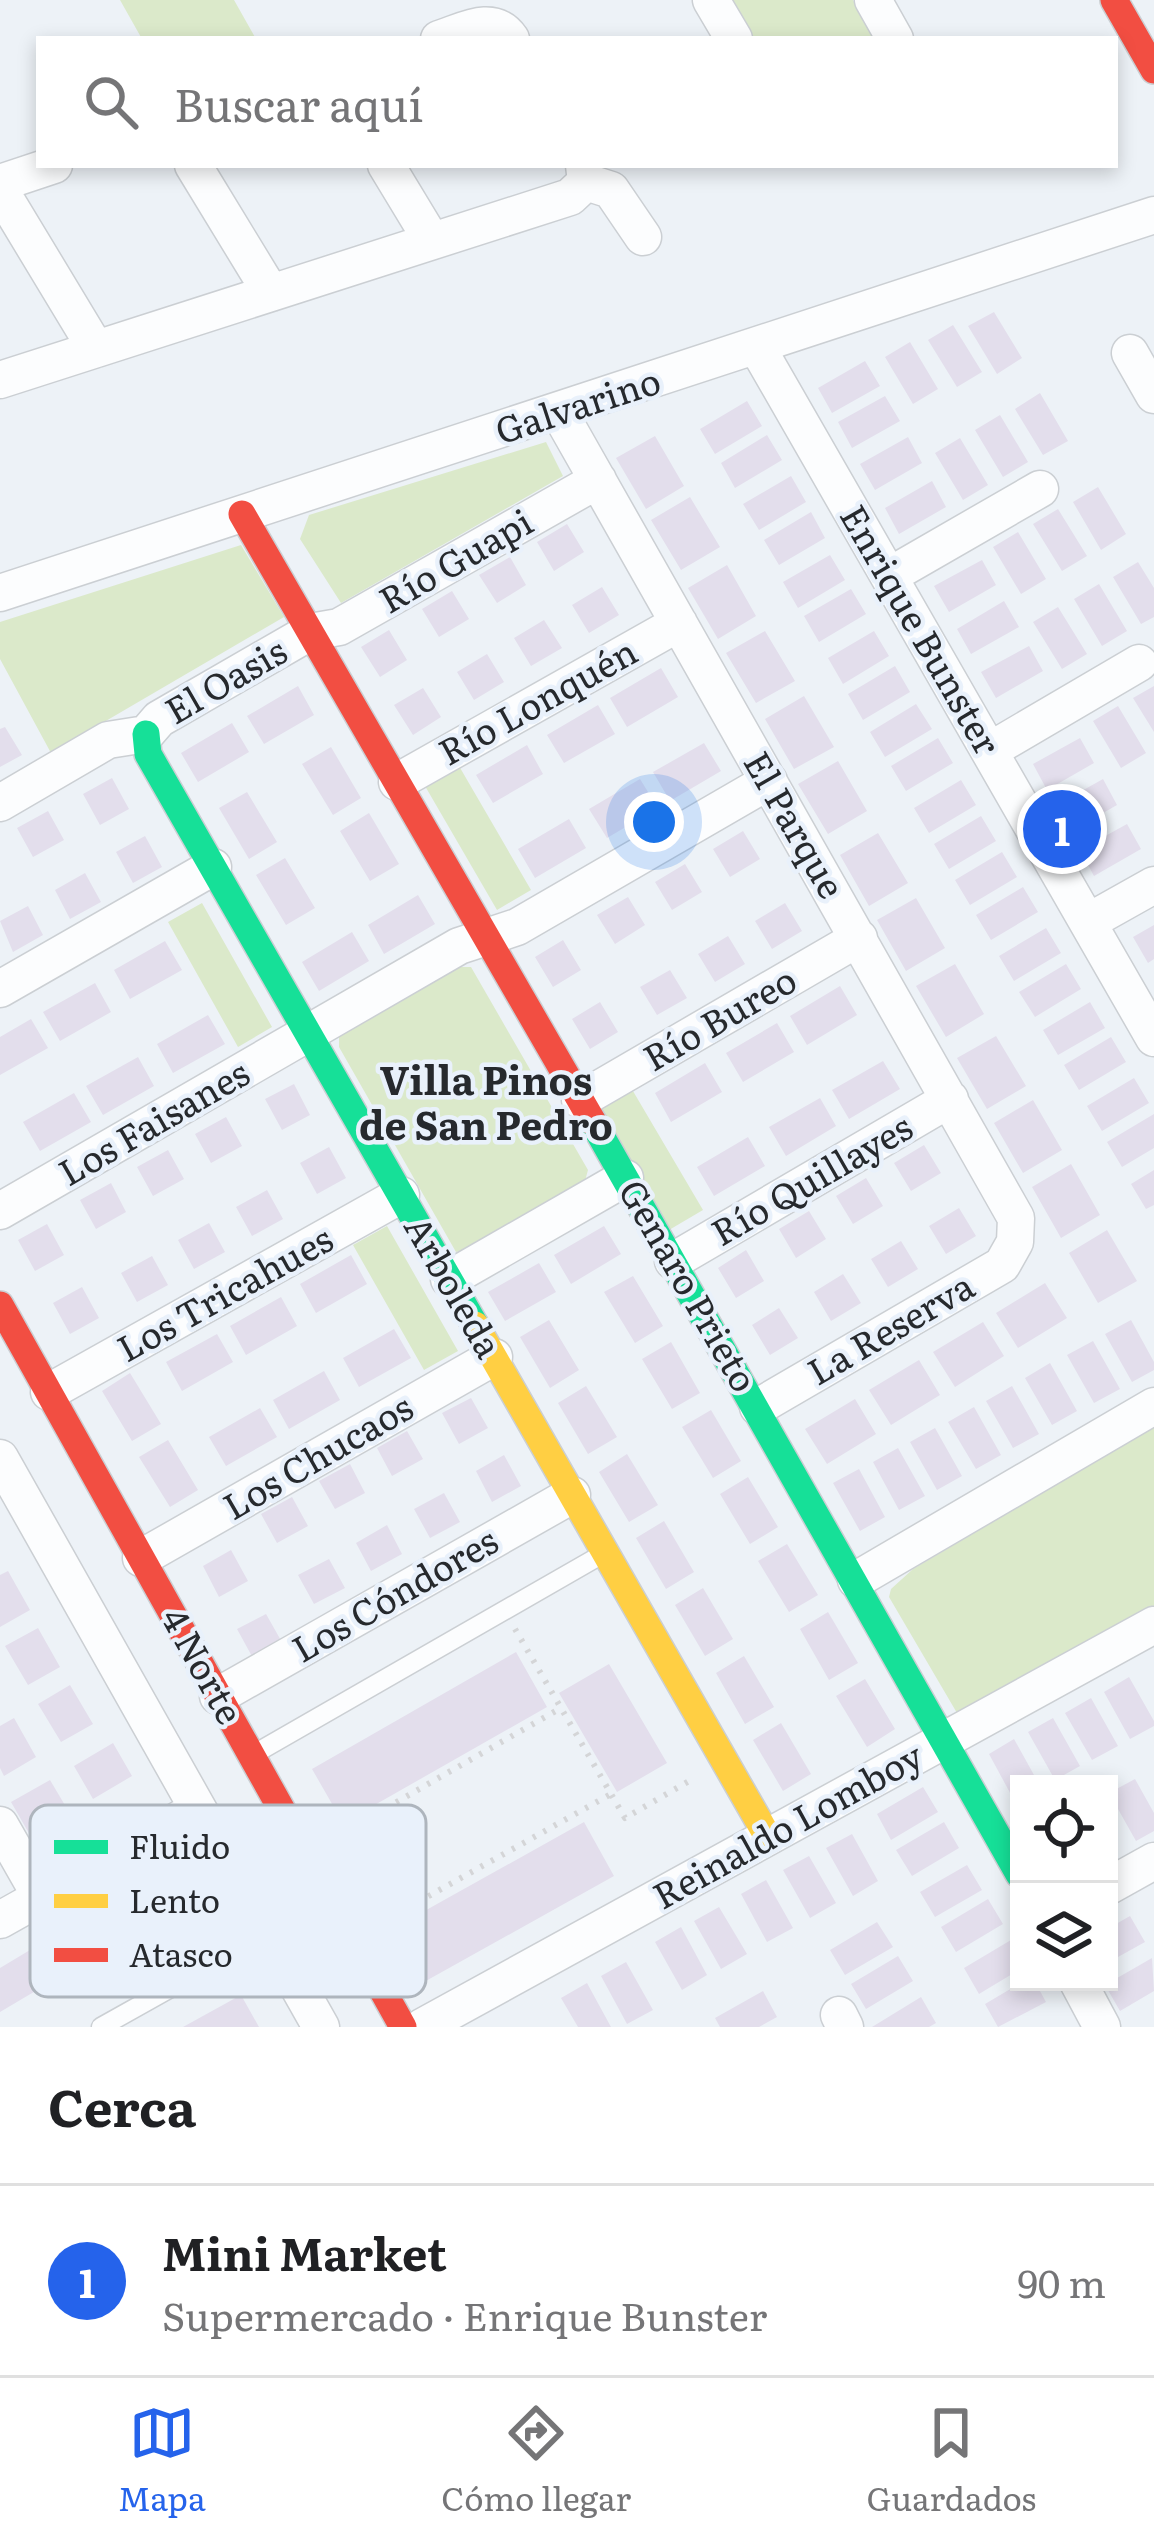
<!DOCTYPE html>
<html lang="es">
<meta charset="utf-8">
<style>
:root{--surface:#fff;--page:#f2f2f2;--text:#202124;--muted:#757577;--line:#e0e0e0;--accent:#2563eb}
body{margin:0;font-family:Literata,serif;background:var(--page);color:var(--text)}
.controls{position:absolute;right:36px;bottom:36px;display:grid;overflow:hidden;border-radius:0px;box-shadow:0 6px 18px #0003}
.controls button{width:108px;height:108px;display:grid;place-items:center;padding:0;border:0;border-bottom:3px solid var(--line);background:var(--surface);color:var(--text);font:60px sans-serif}
.you{position:absolute;left:654px;top:822px;width:42px;height:42px;margin:-30px;border:9px solid #fff;border-radius:50%;background:#1a73e8;box-shadow:0 0 0 18px #1a73e833}
.badge{display:grid;place-items:center;width:78px;height:78px;border-radius:50%;background:var(--accent);color:#fff;font-size:39px;font-weight:700}
.pin{position:absolute;translate:-50% -50%;border:6px solid #fff;box-shadow:0 3px 12px #0006}
.list{margin:0;padding:0;list-style:none}
h2{display:flex;justify-content:space-between;align-items:center;height:156px;margin:0;padding:0 48px;font-size:51px}
h2 small{font-size:39px;font-weight:400;color:var(--muted)}
.list li{display:grid;grid-template-columns:78px 1fr auto;gap:36px;align-items:center;box-sizing:border-box;height:192px;padding:0 48px;border-top:3px solid var(--line)}
.list b{display:block;font-size:45px;white-space:nowrap}
.list p{margin:0;font-size:39px;white-space:nowrap;color:var(--muted)}
.list em{font-size:39px;font-style:normal;color:var(--muted)}
.icon{flex:none;width:66px;height:66px;fill:none;stroke:currentColor;stroke-width:2;stroke-linecap:round;stroke-linejoin:round}
.map{position:relative;flex:none;width:1154px;height:2027px;overflow:hidden}
.search{position:absolute;background:var(--surface);box-shadow:0 6px 18px #0003;left:36px;right:36px;top:36px;height:132px;display:flex;align-items:center;gap:30px;box-sizing:border-box;padding:0 42px;border-radius:0px;color:var(--muted);font-size:45px}
.sheet{height:348px;background:var(--surface)}
nav{display:flex;justify-content:space-around;align-items:center;box-sizing:border-box;height:168px;border-top:3px solid var(--line);background:var(--surface);font-size:33px;color:var(--muted)}
nav a{display:grid;justify-items:center;gap:6px}
nav .on{color:var(--accent)}
.map>svg:first-child{display:block}
.green{fill:#dbe9ca}
.building{fill:#e3deec}
.lines{fill:none;stroke-linecap:round;stroke-linejoin:round}
.lane-casing{stroke:#cbcfd3;stroke-width:21}
.street-casing{stroke:#cbcfd3;stroke-width:39}
.fast-casing{stroke:#cbcfd3;stroke-width:30}
.slow-casing{stroke:#cbcfd3;stroke-width:30}
.jam-casing{stroke:#cbcfd3;stroke-width:30}
.path{stroke:#d4d5d7;stroke-width:6;stroke-dasharray:3 9;stroke-linecap:butt}
.lane{stroke:#fcfdfe;stroke-width:18}
.street{stroke:#fcfdfe;stroke-width:36}
.fast{stroke:#16e098;stroke-width:27}
.slow{stroke:#ffcf43;stroke-width:27}
.jam{stroke:#f24e42;stroke-width:27}
.labels{text-anchor:middle;stroke-width:9;stroke-linejoin:round;paint-order:stroke}
.street-label{font-size:36px;fill:#26292d;stroke:#e9f1fb}
.neighbourhood-label{font-size:39px;font-weight:bold;fill:#26292d;stroke:#e9f1fb}
.key{fill:#e9f1fb;stroke:#aeb5bd;stroke-width:3}
.key-label{font-size:33px;fill:#26292d}
</style>
<div class="map">
<svg width="1154" height="2027" viewBox="0 0 1154 2027">
<rect width="100%" height="100%" fill="#edf2f7"/>
<!-- green -->
<path class="green" d="M120,0H234L256,39H142Z
M730,0H853L874,39H753Z
M546,442L563,476L341,603L300,539L309,515Z
M241,545L284,617L51,753L0,659V622Z
M459,766L531,890L497,910L425,786Z
M202,903L272,1027L238,1047L168,922Z
M455,967H471L588,1170L585,1181L473,1248L456,1252L339,1047V1029Z
M630,1086L703,1210L669,1230L597,1106Z
M387,1226L458,1351L424,1370L353,1245Z
M1154,1427V1610L957,1713L889,1597L891,1589L913,1569Z"/>
<!-- building -->
<path class="building" d="M994,312L1022,358L997,374L968,326Z
M953,325L982,372L957,387L928,340Z
M910,342L938,389L913,404L885,357Z
M865,361L880,386L832,413L818,388Z
M1040,393L1068,441L1043,455L1015,409Z
M885,396L900,421L852,448L838,422Z
M747,401L762,426L715,454L700,429Z
M1000,415L1028,462L1003,477L975,430Z
M767,435L782,460L735,488L721,463Z
M655,436L684,486L646,509L616,458Z
M908,437L922,463L875,490L860,464Z
M960,438L988,485L963,500L935,453Z
M791,476L806,502L759,530L743,504Z
M932,481L946,507L899,534L885,508Z
M1098,487L1126,534L1101,550L1073,502Z
M690,497L720,547L681,570L651,520Z
M1058,509L1087,556L1062,571L1033,524Z
M811,512L825,538L779,565L764,540Z
M567,524L584,552L554,571L537,542Z
M1018,532L1046,579L1021,594L993,547Z
M830,555L845,580L798,608L783,582Z
M510,557L526,585L497,603L479,575Z
M982,560L996,585L949,612L934,586Z
M1138,562L1154,588V617L1141,624L1113,577Z
M727,565L756,616L718,639L688,588Z
M1099,584L1127,631L1102,646L1074,599Z
M602,587L619,615L589,633L572,605Z
M851,589L866,614L819,642L804,616Z
M452,591L469,619L439,637L422,609Z
M1004,601L1019,627L971,654L957,629Z
M1058,607L1087,654L1062,669L1033,622Z
M544,620L562,648L531,666L514,638Z
M389,630L407,660L380,677L361,647Z
M765,631L795,681L756,703L726,653Z
M874,631L889,656L843,684L828,658Z
M1029,646L1043,671L996,698L981,672Z
M487,654L504,682L474,700L457,672Z
M895,666L910,692L863,720L848,694Z
M661,668L678,697L627,727L610,698Z
M298,686L314,715L264,744L247,716Z
M1154,686V732L1133,698Z
M423,688L441,717L413,735L394,705Z
M804,696L834,747L794,769L765,719Z
M916,704L932,729L885,757L870,732Z
M598,705L615,734L564,763L547,735Z
M1118,706L1146,753L1121,768L1093,721Z
M232,723L249,752L198,782L181,753Z
M5,727L22,755L0,767V729Z
M938,738L953,763L906,791L891,766Z
M1080,738L1094,763L1047,790L1033,764Z
M704,743L721,771L670,801L653,772Z
M527,745L543,774L493,803L476,775Z
M331,747L361,798L333,815L302,764Z
M838,761L867,811L828,834L798,784Z
M112,778L129,809L100,825L83,794Z
M640,779L658,808L607,838L589,809Z
M1103,779L1117,805L1070,832L1055,806Z
M961,780L976,805L929,833L914,808Z
M247,792L277,842L249,859L219,808Z
M48,811L64,840L33,857L17,828Z
M369,813L399,864L370,881L340,831Z
M981,816L996,841L949,869L934,844Z
M569,819L586,848L535,878L518,849Z
M1127,824L1141,849L1094,876L1080,850Z
M743,831L760,859L730,877L713,849Z
M878,833L908,883L869,906L840,855Z
M145,836L162,867L133,883L116,852Z
M1002,852L1017,877L970,905L955,880Z
M285,858L315,908L286,925L256,875Z
M685,864L702,892L672,910L655,882Z
M85,873L101,902L70,919L55,890Z
M1023,887L1038,912L991,940L976,915Z
M418,895L435,924L384,954L368,925Z
M628,897L645,925L615,944L597,915Z
M916,898L945,948L906,971L877,920Z
M785,903L802,931L772,949L755,921Z
M28,906L43,935L13,952L0,921Z
M1154,925V959L1148,963L1133,937Z
M1046,928L1061,953L1014,981L999,956Z
M352,932L369,961L319,991L302,962Z
M728,936L745,964L715,982L698,954Z
M563,940L581,970L553,987L535,957Z
M165,941L182,970L130,999L114,970Z
M955,964L984,1014L946,1037L916,986Z
M1066,964L1081,989L1035,1017L1019,992Z
M670,970L687,998L657,1015L640,987Z
M95,983L111,1012L60,1041L43,1012Z
M840,986L857,1015L807,1045L790,1016Z
M600,1002L618,1032L590,1049L572,1019Z
M1090,1002L1105,1028L1058,1055L1043,1030Z
M208,1015L225,1044L173,1073L157,1044Z
M31,1019L48,1048L0,1075V1037Z
M777,1023L794,1052L743,1082L726,1053Z
M996,1036L1026,1086L987,1109L957,1058Z
M1111,1037L1126,1062L1079,1090L1064,1065Z
M138,1057L154,1086L103,1115L86,1086Z
M883,1061L900,1089L849,1119L832,1090Z
M705,1063L722,1092L671,1122L655,1093Z
M1134,1078L1149,1103L1102,1131L1087,1106Z
M294,1084L310,1115L282,1130L265,1099Z
M74,1093L91,1122L40,1151L23,1122Z
M820,1098L836,1126L786,1156L769,1127Z
M1033,1100L1062,1150L1023,1173L994,1123Z
M1154,1114V1148L1122,1167L1107,1142Z
M226,1117L242,1146L211,1163L195,1134Z
M748,1137L765,1166L714,1196L697,1167Z
M924,1145L941,1173L911,1191L894,1163Z
M329,1147L346,1178L317,1194L300,1163Z
M168,1150L184,1179L153,1196L137,1167Z
M1071,1164L1100,1215L1061,1238L1032,1187Z
M1154,1170V1205L1146,1209L1131,1184Z
M866,1178L883,1206L853,1224L836,1196Z
M111,1183L126,1212L96,1229L80,1200Z
M267,1190L283,1219L252,1236L236,1207Z
M959,1208L976,1236L946,1254L929,1226Z
M809,1211L826,1239L796,1258L779,1229Z
M209,1223L225,1252L194,1269L178,1240Z
M47,1224L64,1255L35,1271L18,1240Z
M604,1226L621,1254L571,1284L554,1255Z
M1107,1230L1137,1281L1098,1303L1069,1253Z
M901,1241L918,1269L888,1287L871,1259Z
M746,1250L764,1281L736,1298L718,1268Z
M351,1255L367,1284L316,1313L300,1284Z
M152,1256L168,1285L137,1302L121,1273Z
M539,1263L556,1292L505,1321L488,1292Z
M843,1274L861,1303L831,1321L814,1292Z
M633,1276L663,1326L635,1343L604,1292Z
M1045,1283L1067,1318L1018,1348L996,1313Z
M82,1287L99,1318L70,1334L53,1303Z
M281,1297L297,1326L246,1355L230,1326Z
M779,1308L798,1338L770,1355L752,1325Z
M549,1320L579,1370L550,1388L520,1337Z
M1131,1320L1154,1362V1370L1132,1382L1105,1334Z
M983,1322L1004,1356L955,1387L933,1352Z
M394,1329L411,1358L359,1387L343,1358Z
M217,1334L233,1362L182,1391L166,1362Z
M1093,1341L1120,1389L1094,1403L1067,1355Z
M671,1342L700,1393L672,1409L642,1359Z
M919,1360L940,1395L891,1425L869,1390Z
M1050,1363L1077,1411L1052,1425L1025,1378Z
M324,1371L340,1400L289,1429L273,1400Z
M130,1373L161,1424L132,1441L102,1391Z
M586,1386L617,1437L588,1454L558,1403Z
M1012,1386L1039,1434L1013,1448L986,1401Z
M471,1398L488,1428L459,1444L442,1413Z
M855,1399L876,1434L827,1464L805,1429Z
M974,1407L1001,1455L976,1469L948,1422Z
M260,1408L277,1437L226,1466L209,1437Z
M711,1410L741,1461L713,1478L682,1427Z
M935,1428L962,1476L937,1490L910,1442Z
M407,1431L423,1459L392,1476L377,1448Z
M168,1440L198,1490L170,1507L139,1457Z
M898,1448L925,1496L899,1510L873,1462Z
M627,1454L658,1505L629,1522L599,1472Z
M504,1455L521,1486L492,1502L476,1471Z
M350,1464L365,1493L335,1509L319,1481Z
M859,1469L885,1517L860,1531L833,1483Z
M748,1477L778,1527L750,1544L720,1494Z
M444,1493L460,1522L430,1538L414,1509Z
M292,1497L308,1526L277,1543L261,1514Z
M664,1521L694,1572L666,1589L636,1538Z
M387,1525L402,1554L371,1571L356,1543Z
M787,1544L818,1595L789,1612L758,1561Z
M231,1550L248,1581L219,1597L203,1566Z
M329,1559L345,1588L314,1604L298,1575Z
M8,1571L30,1610L0,1627V1575Z
M703,1588L733,1639L705,1656L675,1605Z
M828,1612L858,1663L829,1680L800,1629Z
M266,1614L283,1644L254,1660L237,1629Z
M38,1628L60,1667L28,1685L5,1646Z
M516,1652L547,1707L343,1823L312,1769Z
M744,1656L774,1707L745,1724L716,1673Z
M609,1664L667,1763L617,1792L559,1693Z
M1129,1677L1154,1721V1726L1130,1739L1104,1692Z
M865,1679L895,1729L867,1747L836,1696Z
M70,1685L93,1724L61,1742L38,1704Z
M1091,1698L1118,1746L1092,1760L1065,1713Z
M14,1718L36,1757L4,1776L0,1768V1726Z
M1053,1718L1080,1766L1055,1780L1028,1732Z
M781,1723L811,1774L783,1791L753,1740Z
M1014,1739L1039,1784H1019V1800L1015,1802L989,1754Z
M113,1743L132,1776L93,1799L74,1766Z
M1135,1779L1154,1813V1831L1136,1841L1109,1793Z
M50,1780L69,1812L30,1835L11,1802Z
M923,1787L938,1812L891,1840L877,1814Z
M584,1822L614,1876L424,1982L394,1928Z
M944,1822L959,1848L912,1876L896,1850Z
M852,1834L878,1881L853,1896L826,1848Z
M809,1856L836,1903L810,1918L783,1870Z
M967,1865L982,1890L935,1917L920,1892Z
M766,1880L793,1928L767,1942L741,1894Z
M988,1899L1003,1924L956,1952L941,1927Z
M719,1907L747,1954L721,1969L694,1921Z
M1130,1916L1145,1942L1109,1962V1928Z
M877,1922L893,1947L845,1975L830,1950Z
M681,1927L707,1975L682,1990L655,1942Z
M1011,1940L1019,1953V1970L979,1994L964,1968Z
M30,1950L49,1983L0,2012V1968Z
M898,1956L913,1981L866,2009L851,1984Z
M1152,1958L1154,1991L1120,2011L1105,1985Z
M626,1962L653,2010L627,2024L601,1976Z
M1022,1982H1035L1046,2002L998,2027L985,2004Z
M587,1983L611,2027H578L561,1998Z
M763,1991L777,2017L759,2027H720L715,2018Z
M241,1995L259,2027H183Z
M921,1997L936,2023L929,2027H872Z"/>
<g class="lines">
<!-- lane casing -->
<g class="lane-casing">
<path id="lane" d="M256,1753L601,1555
M101,2027L269,1933"/>
</g>
<!-- street casing -->
<g class="street-casing">
<path id="street" d="M711,0L734,39
M873,0L895,39
M439,39C464,31 493,13 511,39
M193,165L271,293
M386,165L432,241
M586,182L611,190L643,237
M0,183L54,165
M0,190L96,349
M757,347L1154,1038
M1130,353L1154,395
M0,380L570,197L586,182L584,165
M559,412L1016,1218L1015,1242L1002,1265L758,1407
M889,576L1040,489
M0,593L1154,215
M989,751L1139,663
M397,782L679,623
M0,803L108,740L146,734L159,719L310,632L339,627L598,480
M1088,922L1154,885
M0,989L213,867
M580,1100L859,938
M0,1211L459,946L517,927L769,781
M673,1261L950,1099
M449,1279L625,1178
M49,1392L401,1195
M0,1458L321,2027
M141,1558L494,1357
M856,1580L1154,1406
M218,1696L572,1495
M0,1825L41,1897
M1109,1886L1154,1861
M0,1920L198,1809
M1078,1982L1102,2027
M839,2015L845,2027
M422,2027L1154,1625"/>
</g>
<!-- fast casing -->
<g class="fast-casing">
<path id="fast" d="M146,734L148,754L475,1325
M593,1122L1019,1874"/>
</g>
<!-- slow casing -->
<g class="slow-casing">
<path id="slow" d="M475,1325L768,1837"/>
</g>
<!-- jam casing -->
<g class="jam-casing">
<path id="jam" d="M1114,0L1154,70
M242,514L593,1122
M0,1305L403,2027"/>
</g>
<!-- path -->
<path class="path" d="M515,1629L625,1818L689,1781
M344,1832L561,1708
M365,1868L393,1916L611,1794"/>
<!-- lane -->
<use href="#lane" class="lane"/>
<!-- street -->
<use href="#street" class="street"/>
<!-- fast -->
<use href="#fast" class="fast"/>
<!-- slow -->
<use href="#slow" class="slow"/>
<!-- jam -->
<use href="#jam" class="jam"/>
</g>
<g class="labels">
<!-- street labels -->
<g class="street-label">
<text transform="translate(578 406) rotate(-18)" y="13">Galvarino</text>
<text transform="translate(456 561) rotate(-30)" y="13">Río Guapi</text>
<text transform="translate(920 630) rotate(60)" y="13">Enrique Bunster</text>
<text transform="translate(226 681) rotate(-30)" y="13">El Oasis</text>
<text transform="translate(538 702) rotate(-29)" y="13">Río Lonquén</text>
<text transform="translate(794 825) rotate(60)" y="13">El Parque</text>
<text transform="translate(720 1019) rotate(-30)" y="13">Río Bureo</text>
<text transform="translate(154 1123) rotate(-30)" y="13">Los Faisanes</text>
<text transform="translate(812 1180) rotate(-30)" y="13">Río Quillayes</text>
<text transform="translate(688 1286) rotate(60)" y="13">Genaro Prieto</text>
<text transform="translate(453 1287) rotate(60)" y="13">Arboleda</text>
<text transform="translate(225 1294) rotate(-29)" y="13">Los Tricahues</text>
<text transform="translate(891 1329) rotate(-30)" y="13">La Reserva</text>
<text transform="translate(318 1457) rotate(-30)" y="13">Los Chucaos</text>
<text transform="translate(395 1595) rotate(-30)" y="13">Los Cóndores</text>
<text transform="translate(202 1666) rotate(61)" y="13">4 Norte</text>
<text transform="translate(788 1826) rotate(-29)" y="13">Reinaldo Lomboy</text>
</g>
<!-- neighbourhood labels -->
<g class="neighbourhood-label">
<text x="486" y="1095">Villa Pinos<tspan x="486" dy="45">de San Pedro</tspan></text>
</g>
</g>
<!-- legend -->
<rect x="30" y="1805" width="396" height="192" rx="18" class="key"/>
<rect x="54" y="1840" width="54" height="14" fill="#16e098"/>
<rect x="54" y="1894" width="54" height="14" fill="#ffcf43"/>
<rect x="54" y="1948" width="54" height="14" fill="#f24e42"/>
<g class="key-label">
<text x="129" y="1859">Fluido</text>
<text x="129" y="1913">Lento</text>
<text x="129" y="1967">Atasco</text>
</g>
</svg>
<div class="controls">
<button><svg class="icon" aria-label="locate" viewBox="0 0 24 24"><circle cx="12" cy="12" r="6"/><path d="M12 2v4M12 18v4M2 12h4M18 12h4"/></svg></button>
<button><svg class="icon" aria-label="layers" viewBox="0 0 24 24"><path d="M12 4l9 5-9 5-9-5zM3 14l9 5 9-5"/></svg></button>
</div>
<div class="you"></div>
<div class="pin badge" style="left:1062px;top:829px">1</div>
<div class="search"><svg class="icon" aria-label="search" viewBox="0 0 24 24"><circle cx="10" cy="10" r="6"/><path d="M15 15l6 6"/></svg>Buscar aquí</div>
</div>
<section class="sheet">
<h2>Cerca<small></small></h2>
<ul class="list">
<li><span class="badge">1</span><div><b>Mini Market</b><p>Supermercado · Enrique Bunster</p></div><em>90 m</em></li>
</ul>
</section>
<nav>
<a class="on"><svg class="icon" aria-label="map" viewBox="0 0 24 24"><path d="M3 6l6-2 6 2 6-2v14l-6 2-6-2-6 2zM9 4v14M15 6v14"/></svg>Mapa</a>
<a><svg class="icon" aria-label="directions" viewBox="0 0 24 24"><path d="M12 3l9 9-9 9-9-9zM9 14v-3h6M13 9l2 2-2 2"/></svg>Cómo llegar</a>
<a><svg class="icon" aria-label="saved" viewBox="0 0 24 24"><path d="M7 4h10v16l-5-4-5 4z"/></svg>Guardados</a>
</nav>
